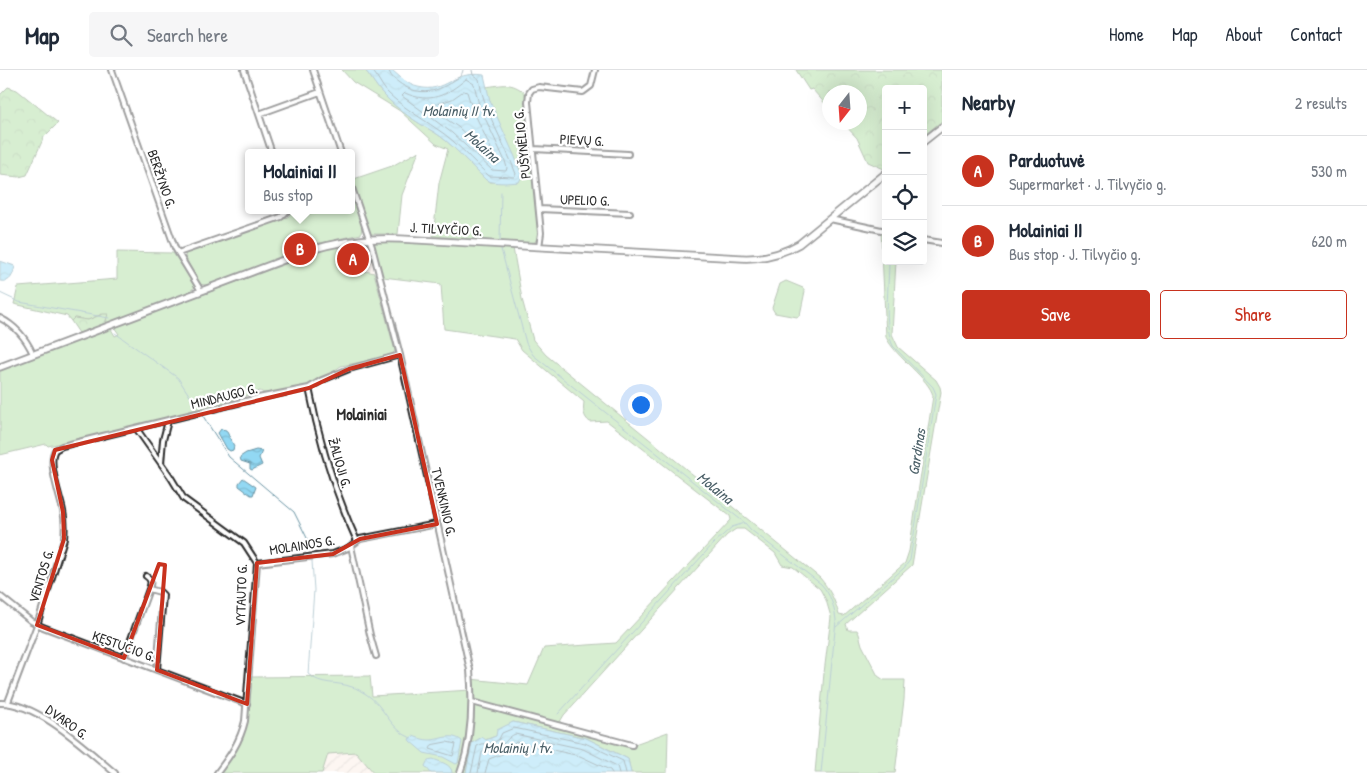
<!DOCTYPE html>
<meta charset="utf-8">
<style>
:root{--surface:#fff;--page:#f6f6f7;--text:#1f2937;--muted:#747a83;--line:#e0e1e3;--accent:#c8321e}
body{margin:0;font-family:"Patrick Hand",sans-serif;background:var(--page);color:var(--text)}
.controls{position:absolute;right:15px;top:15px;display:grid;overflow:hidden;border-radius:5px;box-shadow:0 5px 20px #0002}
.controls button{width:45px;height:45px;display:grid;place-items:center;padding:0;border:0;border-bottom:1px solid var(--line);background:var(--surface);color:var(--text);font:25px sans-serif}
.compass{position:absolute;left:822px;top:15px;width:45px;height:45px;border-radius:50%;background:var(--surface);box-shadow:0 5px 20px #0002;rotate:197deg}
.you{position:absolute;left:640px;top:334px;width:18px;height:18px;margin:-12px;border:4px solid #fff;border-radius:50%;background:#1a73e8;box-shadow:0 0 0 8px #1a73e833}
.badge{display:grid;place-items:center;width:32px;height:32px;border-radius:50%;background:var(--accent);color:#fff;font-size:16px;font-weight:700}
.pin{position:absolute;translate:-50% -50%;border:2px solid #fff;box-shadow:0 1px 5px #0006}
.popup{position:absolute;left:245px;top:79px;width:110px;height:65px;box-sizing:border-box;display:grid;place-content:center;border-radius:5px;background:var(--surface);filter:drop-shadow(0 1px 4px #0005);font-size:16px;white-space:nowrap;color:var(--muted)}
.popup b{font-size:19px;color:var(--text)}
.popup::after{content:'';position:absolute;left:50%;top:100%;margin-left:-10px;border:10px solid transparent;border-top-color:var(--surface)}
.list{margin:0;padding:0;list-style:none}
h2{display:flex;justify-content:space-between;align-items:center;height:65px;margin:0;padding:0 20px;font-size:21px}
h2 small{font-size:16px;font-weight:400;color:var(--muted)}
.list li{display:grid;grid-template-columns:32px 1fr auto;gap:15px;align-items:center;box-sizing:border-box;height:70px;padding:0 20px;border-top:1px solid var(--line)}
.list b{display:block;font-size:19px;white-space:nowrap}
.list p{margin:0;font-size:16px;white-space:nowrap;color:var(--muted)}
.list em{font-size:16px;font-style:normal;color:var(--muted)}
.actions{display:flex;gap:10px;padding:15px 20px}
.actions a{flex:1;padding:11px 0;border:1px solid var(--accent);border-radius:5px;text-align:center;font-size:18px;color:var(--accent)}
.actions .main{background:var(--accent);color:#fff}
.icon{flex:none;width:28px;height:28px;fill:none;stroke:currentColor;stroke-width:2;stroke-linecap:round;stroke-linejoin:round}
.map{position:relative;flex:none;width:942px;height:703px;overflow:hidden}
header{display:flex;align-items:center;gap:30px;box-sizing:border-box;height:70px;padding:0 25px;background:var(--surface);border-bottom:1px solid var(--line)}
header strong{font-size:24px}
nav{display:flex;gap:28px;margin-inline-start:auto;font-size:18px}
.search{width:350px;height:45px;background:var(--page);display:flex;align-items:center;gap:12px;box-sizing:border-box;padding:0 18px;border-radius:5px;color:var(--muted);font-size:19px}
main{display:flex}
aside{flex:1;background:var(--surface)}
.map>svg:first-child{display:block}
.built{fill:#faebe2}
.industrial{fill:url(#industrial-furrows)}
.green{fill:#a7d99a;stroke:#698262}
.forest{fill:url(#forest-crowns);stroke:#698262}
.water{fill:url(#water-waves);stroke:#6993a3}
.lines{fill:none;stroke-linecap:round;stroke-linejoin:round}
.shore{stroke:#54707b;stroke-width:1}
.stream{stroke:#6993a3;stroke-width:1}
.minor-casing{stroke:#2b2b2b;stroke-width:8}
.primary-casing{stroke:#2b2b2b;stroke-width:9}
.minor{stroke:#fff;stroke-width:4}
.primary{stroke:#fff;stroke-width:5.5}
.marked{fill:none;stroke:#c8321e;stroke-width:4;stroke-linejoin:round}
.labels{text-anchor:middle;stroke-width:4.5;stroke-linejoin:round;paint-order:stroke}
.street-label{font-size:14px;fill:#2b2b2b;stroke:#fff}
.water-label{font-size:15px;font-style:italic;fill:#4a5f67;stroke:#fff}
.quarter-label{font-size:16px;font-weight:bold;fill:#2b2b2b;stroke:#fff}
</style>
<header>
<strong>Map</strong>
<div class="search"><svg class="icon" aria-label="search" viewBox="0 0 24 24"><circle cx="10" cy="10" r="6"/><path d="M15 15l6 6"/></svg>Search here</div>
<nav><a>Home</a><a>Map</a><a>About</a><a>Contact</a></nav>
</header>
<main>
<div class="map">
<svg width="942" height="703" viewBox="0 0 942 703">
<defs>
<pattern id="industrial-furrows" width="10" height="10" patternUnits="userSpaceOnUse" patternTransform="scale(1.25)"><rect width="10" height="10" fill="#faebe2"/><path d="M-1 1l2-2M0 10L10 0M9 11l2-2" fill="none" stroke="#d6cac2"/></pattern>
<pattern id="forest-crowns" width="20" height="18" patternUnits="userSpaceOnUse" patternTransform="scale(1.25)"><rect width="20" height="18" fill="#a7d99a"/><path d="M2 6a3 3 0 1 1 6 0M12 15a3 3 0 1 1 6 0" fill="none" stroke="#90ba85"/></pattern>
<pattern id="water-waves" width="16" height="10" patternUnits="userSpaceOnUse" patternTransform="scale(1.25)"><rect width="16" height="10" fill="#92d8f3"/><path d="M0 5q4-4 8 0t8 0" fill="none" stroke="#7ebad0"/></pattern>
</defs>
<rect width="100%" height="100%" fill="#fff"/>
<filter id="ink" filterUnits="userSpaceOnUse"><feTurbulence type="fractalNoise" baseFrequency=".02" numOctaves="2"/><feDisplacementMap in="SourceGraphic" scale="10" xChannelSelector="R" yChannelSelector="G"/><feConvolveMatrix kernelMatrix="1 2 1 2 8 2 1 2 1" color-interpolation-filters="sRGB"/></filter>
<g filter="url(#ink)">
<!-- built -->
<path class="built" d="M363,172L369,176L374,203L364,200L356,202L345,201L337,175Z"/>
<!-- industrial -->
<path class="industrial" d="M356,682L374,703H322L327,684Z"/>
<!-- green -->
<path class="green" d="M342,0H365C372,8 376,17 384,25C398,40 416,52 434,62C453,74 470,94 486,110L490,112H519L485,17C503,15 511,11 525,23L539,164L535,172L522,173L433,166L439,113L448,79L436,74L400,41L353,12Z
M419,81L402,125L398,164H370L353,121L362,156L361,164L315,174L302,175L277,189L207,215L198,214L185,186L186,183L284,149L289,146L292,140H351V110L392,96Z
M881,162L886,163V191H896L892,264L898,277L936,310L940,317L941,322L912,495L846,554L848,560H857L859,564L862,575L878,606L884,610H905L904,630L895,703H815L824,603L831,547L826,530L820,519L793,497L782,495L775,483L744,459H736L727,465L564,645L558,655L632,675L668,662L667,703H631L628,689L586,668L513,652L496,666L485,670L482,668L472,673L466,703H374L356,682L328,684L322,703H218C224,695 232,687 237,678C249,657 248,630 251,607L370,606L372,626L471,620L470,609L528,615L544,578L616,573L731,450L730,446L607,351L590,352C583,347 583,340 584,332L522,280L515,269L444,259L441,214L383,207L373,178L375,173L379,171H395L513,178L522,229L533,270L546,285L820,508C830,520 835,530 839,545L844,546L905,493L909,481L933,326C930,309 895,287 886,267Z
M337,175L345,201C355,202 364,200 374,203L395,281L390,286L341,296L309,318L264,323L260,321L204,340L48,376L46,374L0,385V300L111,259L115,266L119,264L114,257Z
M117,182L173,183L196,216L189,222L105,254L107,250L102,244L88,250L74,248L71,251L67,246L14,234L18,217L117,209Z
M786,211L803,218L805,221L800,245L797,247L775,243L772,238L780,214Z"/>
<!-- forest -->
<path class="forest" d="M796,0H942V51L923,66V19H886V97L884,99L868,92L857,68L843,53L859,52V22H829V38L812,19L809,20Z
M8,17L17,20L58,53L44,67L27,105L19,107L0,105V25Z
M103,244H108L105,254L79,263L71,251L74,248L88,250Z"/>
<!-- water -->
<path class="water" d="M365,0H392C400,7 408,15 418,17C446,24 451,0 484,5L490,31L515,87L522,106L519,112C509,113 495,114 486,110C470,95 452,73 434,62C416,52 398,40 384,25C376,17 372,8 365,0Z
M0,191L15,196C13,205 11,213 0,211Z
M221,359L226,360L234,376L233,380L230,381L227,379L218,363Z
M256,380L262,381L259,388L262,395L252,400L250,399V394L241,391L240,387L246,383Z
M243,408L256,417L253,425H251L239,416V413Z
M513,652L586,668L628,689L631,703H466L472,673L482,667L486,670L496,666L497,660Z
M413,666C418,668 424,670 429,670C441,670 451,662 462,671L458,693L456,694L443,687L424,683L410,671L409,669Z
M433,689C440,692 452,694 452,703H431L425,696L428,690Z"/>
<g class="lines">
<!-- shore -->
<path class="shore" d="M372,0C378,7 381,15 387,22C402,37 420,47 437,59C456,71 472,90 489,106L514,107L516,104C505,73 484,43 479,9L473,5L472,0
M389,0C390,6 394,9 398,12C416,26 435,24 453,11C458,8 462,6 463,0
M466,9L474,14L479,35L505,91L507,98L506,101L492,100L452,63L402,26L405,23C430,34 446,26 466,9Z
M464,21L467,22L472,38L494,85L492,88L490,87L458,57L431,39L432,36L452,29Z
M447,672L456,674L453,686L430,679L432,675Z
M471,703L477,676L481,674L494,673L499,669L502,663L514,658L585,673L623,691L626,703
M478,703L482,682C489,681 497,680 502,675C508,670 507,668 515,664L583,679L617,696L619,703
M485,703L489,689L502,684L516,672L580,686L610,700L612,703"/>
<!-- stream -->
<path class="stream" d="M500,170L501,122
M501,179L526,273L533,285L745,453L751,460L821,514C831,525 834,536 836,550L821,703
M0,223L19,232L109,248
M115,263L178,308L197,337
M203,346L229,387L294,442L307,468L309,480
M312,491L314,520L308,604C322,616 336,611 352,617C357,618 362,622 366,624C384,635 390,660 411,668
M836,557L904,498L910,490L936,324L933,317L893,276C883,255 889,215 889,191
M558,644L714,473L732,457L745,453"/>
<!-- minor casing -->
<g class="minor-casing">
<path id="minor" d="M112,0L175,178L201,221
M244,0L272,83
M313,0L341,83
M259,44L320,22
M534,79L628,84
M351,115L372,177L400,285L470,600C473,634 472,670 460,703
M539,139L630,143
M830,149L886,161
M923,170L942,173
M539,177L541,163L528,32L529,23L532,19L539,17L583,22L591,16L595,0
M178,183L281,147L288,140
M0,248C16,256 26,268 33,284
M309,318C319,370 335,423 357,471
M136,358L170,406L184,429L244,473L257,493L245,651C240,672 230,686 217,703
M161,393L163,370L168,351
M351,476L370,565L376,586
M257,493L333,484L348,478L360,469L437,454
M149,519L160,522L163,525L157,600
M0,526L31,551L43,557L247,634
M124,588L149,519C151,513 152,510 146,506
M8,632L37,555L64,469C65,459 65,450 63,441C60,426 47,392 55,380L62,376L258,328L309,318L322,310L349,299L400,285
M472,632L632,675
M0,633C38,632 87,680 115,703"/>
</g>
<!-- primary casing -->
<g class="primary-casing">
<path id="primary" d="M923,72L942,57
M0,297L302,183C337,171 364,168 401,169L741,188C762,189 780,185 799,174L886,103"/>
</g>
<!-- minor -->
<use href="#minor" class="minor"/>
<!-- primary -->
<use href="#primary" class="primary"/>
</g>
</g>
<!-- marked area -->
<path d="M0 0H942V703H0ZM400,285L437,454L360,469L333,484L257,493L247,634L157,600L165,495L159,494L124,588L37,555L64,469L63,442L52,390L55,380L309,318L349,299Z" fill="#fff" fill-opacity=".55" fill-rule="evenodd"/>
<path class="marked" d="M400,285L437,454L360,469L333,484L257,493L247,634L157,600L165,495L159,494L124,588L37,555L64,469L63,442L52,390L55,380L309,318L349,299Z"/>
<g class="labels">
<!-- street labels -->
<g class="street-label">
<text transform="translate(582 70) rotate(3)" y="5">PIEVŲ G.</text>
<text transform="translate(522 74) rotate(-96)" y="5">PUŠYNĖLIO G.</text>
<text transform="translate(162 109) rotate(71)" y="5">BERŽYNO G.</text>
<text transform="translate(585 130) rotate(2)" y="5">UPELIO G.</text>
<text transform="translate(446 159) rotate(3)" y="5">J. TILVYČIO G.</text>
<text transform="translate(224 326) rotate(-14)" y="5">MINDAUGO G.</text>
<text transform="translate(340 393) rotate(74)" y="5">ŽALIOJI G.</text>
<text transform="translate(444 432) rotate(77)" y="5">TVENKINIO G.</text>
<text transform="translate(302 475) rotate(-9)" y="5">MOLAINOS G.</text>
<text transform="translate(41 506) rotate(-73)" y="5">VENTOS G.</text>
<text transform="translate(241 525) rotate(-88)" y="5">VYTAUTO G.</text>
<text transform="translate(124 576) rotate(20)" y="5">KĘSTUČIO G.</text>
<text transform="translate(67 652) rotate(36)" y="5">DVARO G.</text>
</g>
<!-- water labels -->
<g class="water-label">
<text x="459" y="46">Molainių II tv.</text>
<text transform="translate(482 76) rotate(42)" y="5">Molaina</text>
<text transform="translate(917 382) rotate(-81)" y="5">Gardinas</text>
<text transform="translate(715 418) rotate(39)" y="5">Molaina</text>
<text x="518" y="683">Molainių I tv.</text>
</g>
<!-- quarter labels -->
<g class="quarter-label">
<text x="362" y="350">Molainiai</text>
</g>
</g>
</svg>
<div class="controls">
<button>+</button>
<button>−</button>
<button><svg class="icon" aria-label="locate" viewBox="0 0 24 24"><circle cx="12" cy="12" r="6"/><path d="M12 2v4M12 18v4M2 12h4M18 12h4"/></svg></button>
<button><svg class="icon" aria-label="layers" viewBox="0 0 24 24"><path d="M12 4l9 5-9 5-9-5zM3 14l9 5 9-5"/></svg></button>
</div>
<svg class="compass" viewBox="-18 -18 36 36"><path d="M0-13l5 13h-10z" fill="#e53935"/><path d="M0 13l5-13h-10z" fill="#747a83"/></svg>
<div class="you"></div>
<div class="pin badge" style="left:353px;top:189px">A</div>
<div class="pin badge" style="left:300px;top:179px">B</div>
<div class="popup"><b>Molainiai II</b>Bus stop</div>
</div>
<aside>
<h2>Nearby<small>2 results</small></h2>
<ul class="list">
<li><span class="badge">A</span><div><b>Parduotuvė</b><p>Supermarket · J. Tilvyčio g.</p></div><em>530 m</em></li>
<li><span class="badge">B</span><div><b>Molainiai II</b><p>Bus stop · J. Tilvyčio g.</p></div><em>620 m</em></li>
</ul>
<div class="actions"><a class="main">Save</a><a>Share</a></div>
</aside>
</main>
